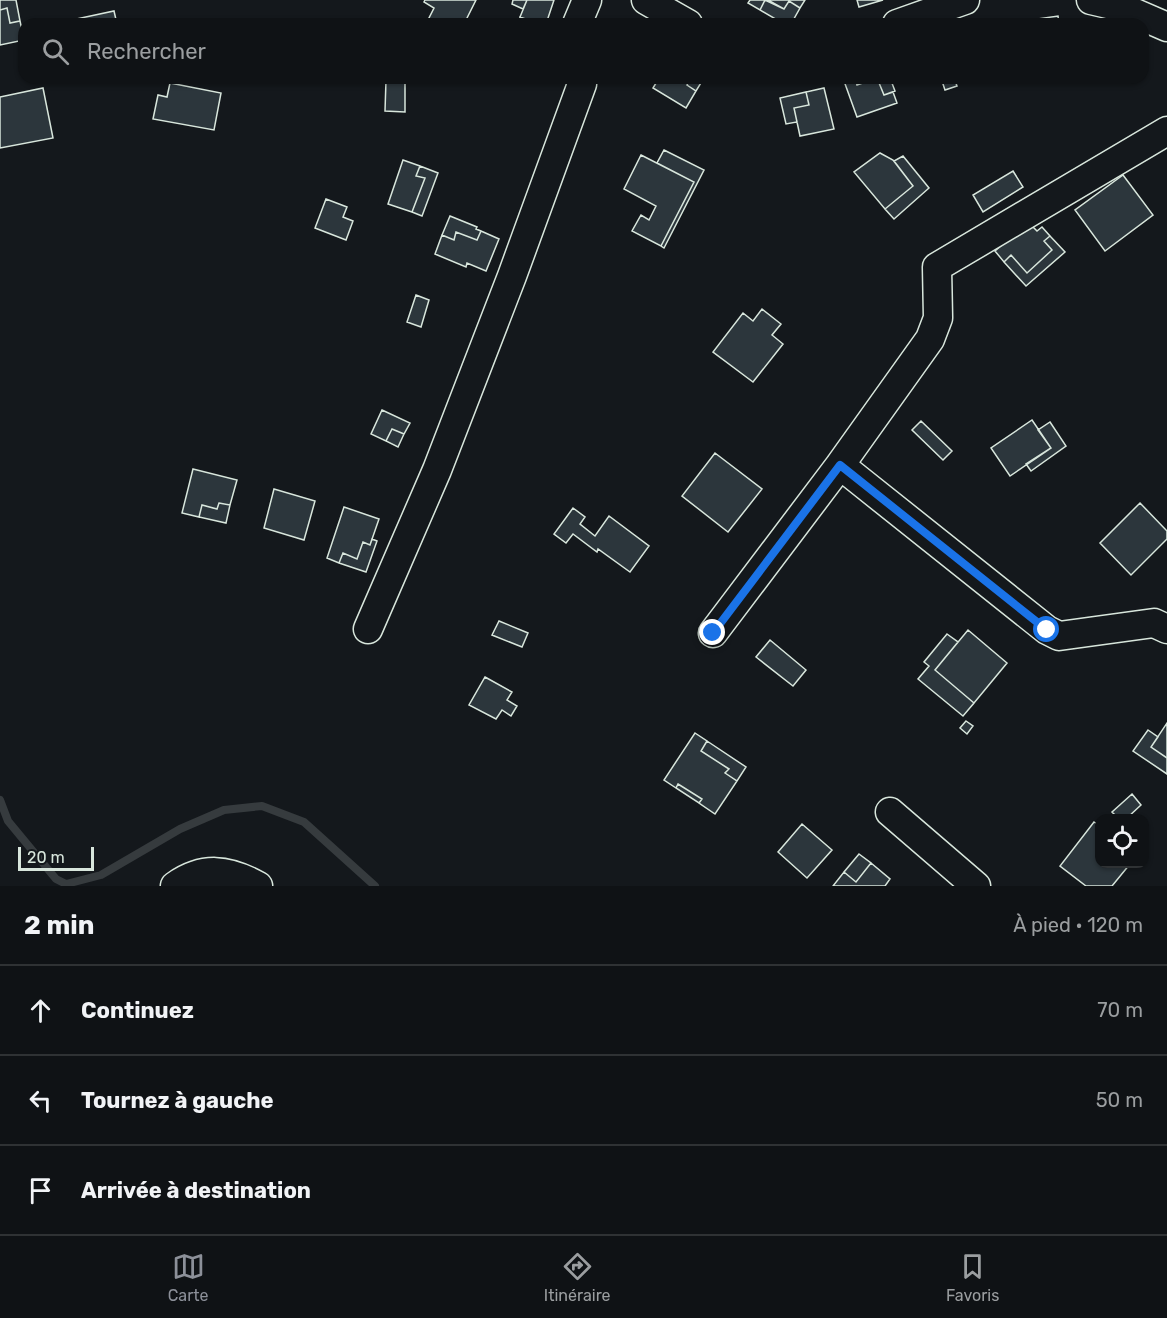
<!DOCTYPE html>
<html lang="fr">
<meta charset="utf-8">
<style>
:root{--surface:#0f1215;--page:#181b1e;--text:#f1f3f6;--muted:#9b9ea0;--line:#2f3234;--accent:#8c9099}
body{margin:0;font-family:Rubik,sans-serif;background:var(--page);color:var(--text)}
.controls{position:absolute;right:18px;bottom:18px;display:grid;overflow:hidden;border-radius:12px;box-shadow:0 2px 4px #0004}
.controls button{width:54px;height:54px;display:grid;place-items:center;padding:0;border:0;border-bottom:2px solid var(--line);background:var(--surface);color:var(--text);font:30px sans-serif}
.scale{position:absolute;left:18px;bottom:15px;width:76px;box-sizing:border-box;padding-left:6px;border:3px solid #d8e6dc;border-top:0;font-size:16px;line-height:21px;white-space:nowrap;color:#d8e6dc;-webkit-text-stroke:4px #14181c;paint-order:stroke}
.stop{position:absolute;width:18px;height:18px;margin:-14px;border:4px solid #1a73e8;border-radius:50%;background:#fff}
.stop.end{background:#1a73e8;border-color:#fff;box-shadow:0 2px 6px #0008}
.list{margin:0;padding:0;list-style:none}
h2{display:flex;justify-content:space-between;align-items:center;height:78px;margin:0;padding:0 24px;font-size:26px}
h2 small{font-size:20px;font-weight:400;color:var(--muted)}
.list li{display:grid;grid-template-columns:39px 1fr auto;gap:18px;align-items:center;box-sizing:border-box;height:90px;padding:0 24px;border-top:2px solid var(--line)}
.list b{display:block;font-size:22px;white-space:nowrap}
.list em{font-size:20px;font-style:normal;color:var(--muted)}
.icon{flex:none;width:33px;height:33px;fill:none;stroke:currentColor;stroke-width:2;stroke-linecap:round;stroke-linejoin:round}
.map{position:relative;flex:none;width:1167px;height:886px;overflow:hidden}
.search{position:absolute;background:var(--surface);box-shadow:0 2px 4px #0004;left:18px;right:18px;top:18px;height:66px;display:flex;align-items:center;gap:15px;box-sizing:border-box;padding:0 21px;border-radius:18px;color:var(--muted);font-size:22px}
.sheet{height:348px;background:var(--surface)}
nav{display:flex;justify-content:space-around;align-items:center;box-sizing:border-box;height:84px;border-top:2px solid var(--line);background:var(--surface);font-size:16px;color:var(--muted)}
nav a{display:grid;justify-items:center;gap:3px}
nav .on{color:var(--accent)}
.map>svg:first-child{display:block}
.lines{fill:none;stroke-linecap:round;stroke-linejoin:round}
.stream{stroke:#363b3e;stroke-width:8}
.building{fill:#2c363c;stroke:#d8e6dc;stroke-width:1.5}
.minor-casing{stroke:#d8e6dc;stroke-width:31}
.minor{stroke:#14181c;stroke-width:28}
.route{stroke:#1a73e8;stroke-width:8}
</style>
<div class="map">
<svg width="1167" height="886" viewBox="0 0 1167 886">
<rect width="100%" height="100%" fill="#14181c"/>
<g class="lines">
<!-- stream -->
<path class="stream" d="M0,800L8,821L56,879L66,884L101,875L180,829L224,810L262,806L304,822L375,886"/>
</g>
<!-- building -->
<path class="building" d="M0,0H16L20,21L10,23L7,8L0,10Z
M425,0H476L464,24H442L429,18L434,8L424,2Z
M513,0H527L523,9L512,4Z
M527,0H554L546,24H539L520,17Z
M750,0H765L760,10L748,3Z
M765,0L784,9L789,1L800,8L791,24H784L760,10Z
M768,0H805L800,8L789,1L784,9Z
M857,0H883L859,7Z
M7,8L10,23L20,21L24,40L0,45V10Z
M114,11L117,24H62V22Z
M1058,16L1059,24H1017L1016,22Z
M520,17L539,24H518Z
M659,78H691L687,85L696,91L686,108L653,88Z
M691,78H704L696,91L687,85Z
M855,78L857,85L877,78L884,95L893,92L897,103L857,117L844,81Z
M855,78H875L857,85Z
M877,78H890L895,91L884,95Z
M941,78H954L957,86L945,90Z
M386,80L405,81V112L385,111Z
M170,83L221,93L214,130L153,119L158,95L167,97Z
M43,88L53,138L0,148V97Z
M824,88L834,129L800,136L794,108L809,105L806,92Z
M806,92L809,105L794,108L797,122L786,124L780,98Z
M664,150L704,170L664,248L661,246L694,182L657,163Z
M880,153L893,160L913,186L885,209L854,172Z
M641,155L694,182L661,246L632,231L641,215L649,220L656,206L624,189Z
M903,156L929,188L894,219L885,209L913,186L894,161Z
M403,160L420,166L416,176L425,178L412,212L388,204Z
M420,166L438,173L422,216L412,212L425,178L416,176Z
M1013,171L1023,187L983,212L973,195Z
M1123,175L1153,215L1105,251L1075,210Z
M326,199L347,207L343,217L353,221L346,240L315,228Z
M450,216L477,227L476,229L481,231L477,240L456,232L454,240L442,235Z
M1028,222L1037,231L1042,227L1050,236L1044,241L1052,250L1027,273L1011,255L1004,262L995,251Z
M481,231L499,239L486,271L467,263L466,267L435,254L442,235L454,240L456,232L477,240Z
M1050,236L1065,252L1026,286L1004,262L1011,255L1027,273L1052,250L1044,241Z
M416,295L429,300L421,327L407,322Z
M762,309L781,324L772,335L783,344L753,382L713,352L743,313L753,321Z
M382,410L410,423L404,434L392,429L386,441L371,434Z
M1032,420L1051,448L1010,476L991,448Z
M921,421L952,451L943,460L912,430Z
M1050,422L1066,446L1031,471L1026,464L1051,448L1038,430Z
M392,429L404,434L398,447L386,441Z
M715,453L762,489L728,532L682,496Z
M193,469L237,480L230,505L219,503L217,509L202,505L199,517L182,513Z
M274,489L315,501L304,540L264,528Z
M219,503L230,505L226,523L199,517L202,505L217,509Z
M1140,503L1167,531V539L1131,575L1100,543Z
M344,507L379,519L370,545L363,542L357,559L343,553L339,563L327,558Z
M573,508L585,517L580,524L595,536L609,516L649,546L630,572L598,549L597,552L573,534L566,543L554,534Z
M372,539L377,541L366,572L339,563L343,553L357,559L363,542L370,545Z
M499,621L528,633L522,647L492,635Z
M968,630L1007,663L974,703L935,670Z
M947,634L958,642L935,670L974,703L963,716L918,679L929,666L924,662Z
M770,640L806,670L793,686L756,657Z
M485,677L512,692L507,700L517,706L511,716L502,710L496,719L469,705Z
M966,721L973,726L967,734L960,728Z
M1167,723V758L1151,747Z
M1148,730L1158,737L1151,747L1167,758V774L1133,751Z
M695,733L707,741L701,751L729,769L725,773L737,781L715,814L699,803L702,799L678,784L676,788L664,780Z
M707,741L746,767L737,781L725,773L729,769L701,751Z
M678,784L702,799L699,803L676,788Z
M1132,794L1141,805L1127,818H1118L1112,812Z
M1094,822L1100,826V864H1130L1112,886H1086L1060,866Z
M802,824L832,850L807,878L778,852Z
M859,854L871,863L856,882L844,872Z
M871,863L890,879L885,886H833L844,872L856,882Z"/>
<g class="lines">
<!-- minor casing -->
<g class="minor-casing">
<path id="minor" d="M646,0L688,24
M1091,0L1121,7L1167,27
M577,24L587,0
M897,24L965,0
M840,465L1047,630L1059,636L1154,623L1167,629
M368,629L437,470L512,276L582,84L580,78
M713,633L840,465L930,339L938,318L937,267L1167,131
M890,812L976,886
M175,886C203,866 228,869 258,886"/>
</g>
<!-- minor -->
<use href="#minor" class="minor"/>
</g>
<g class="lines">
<!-- route -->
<path class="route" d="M713,633L840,465L1047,630"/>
</g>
</svg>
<div class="controls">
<button><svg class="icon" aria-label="locate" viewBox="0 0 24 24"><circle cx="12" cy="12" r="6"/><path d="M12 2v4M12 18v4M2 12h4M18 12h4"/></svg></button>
</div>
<div class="scale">20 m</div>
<div class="stop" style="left:1047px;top:630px"></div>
<div class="stop end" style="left:713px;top:633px"></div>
<div class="search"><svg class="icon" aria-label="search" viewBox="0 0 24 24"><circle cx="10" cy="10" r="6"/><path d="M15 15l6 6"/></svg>Rechercher</div>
</div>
<section class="sheet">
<h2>2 min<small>À pied · 120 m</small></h2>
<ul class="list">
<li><svg class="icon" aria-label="ahead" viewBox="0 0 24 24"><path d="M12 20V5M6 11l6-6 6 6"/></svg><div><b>Continuez</b></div><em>70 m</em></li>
<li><svg class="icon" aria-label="left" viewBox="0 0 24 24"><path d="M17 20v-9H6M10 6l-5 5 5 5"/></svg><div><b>Tournez à gauche</b></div><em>50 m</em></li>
<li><svg class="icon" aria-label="arrive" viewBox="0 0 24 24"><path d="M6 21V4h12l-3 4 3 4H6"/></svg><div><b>Arrivée à destination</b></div></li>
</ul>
</section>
<nav>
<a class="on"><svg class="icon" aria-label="map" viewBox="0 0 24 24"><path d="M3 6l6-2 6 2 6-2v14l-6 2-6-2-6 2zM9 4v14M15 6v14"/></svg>Carte</a>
<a><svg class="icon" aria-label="directions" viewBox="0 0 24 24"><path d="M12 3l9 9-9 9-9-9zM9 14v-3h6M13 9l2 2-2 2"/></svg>Itinéraire</a>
<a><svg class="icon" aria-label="saved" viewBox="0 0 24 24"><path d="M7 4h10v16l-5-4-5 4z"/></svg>Favoris</a>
</nav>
